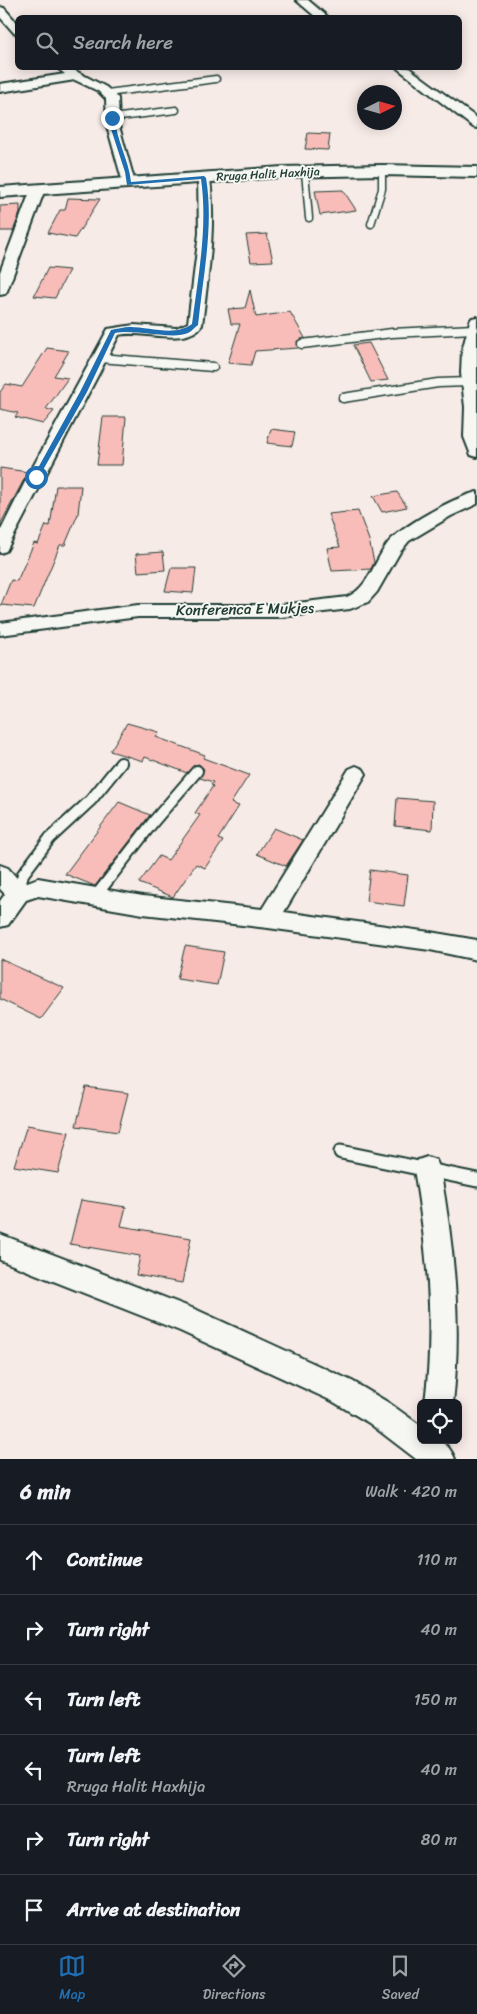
<!DOCTYPE html>
<meta charset="utf-8">
<style>
:root{--surface:#171b24;--page:#20242c;--text:#f1f3f6;--muted:#9ea1a6;--line:#363941;--accent:#1f6fb2}
body{margin:0;font-family:Sriracha,sans-serif;background:var(--page);color:var(--text)}
.controls{position:absolute;right:15px;bottom:15px;display:grid;overflow:hidden;border-radius:8px;box-shadow:0 2px 12px #0003}
.controls button{width:45px;height:45px;display:grid;place-items:center;padding:0;border:0;border-bottom:1px solid var(--line);background:var(--surface);color:var(--text);font:25px sans-serif}
.compass{position:absolute;left:357px;top:85px;width:45px;height:45px;border-radius:50%;background:var(--surface);box-shadow:0 2px 12px #0003;rotate:85deg}
.stop{position:absolute;width:15px;height:15px;margin:-11px;border:4px solid #1f6fb2;border-radius:50%;background:#fff}
.stop.end{background:#1f6fb2;border-color:#fff;box-shadow:0 1px 5px #0008}
.list{margin:0;padding:0;list-style:none}
h2{display:flex;justify-content:space-between;align-items:center;height:65px;margin:0;padding:0 20px;font-size:21px}
h2 small{font-size:16px;font-weight:400;color:var(--muted)}
.list li{display:grid;grid-template-columns:32px 1fr auto;gap:15px;align-items:center;box-sizing:border-box;height:70px;padding:0 20px;border-top:1px solid var(--line)}
.list b{display:block;font-size:19px;white-space:nowrap}
.list p{margin:0;font-size:16px;white-space:nowrap;color:var(--muted)}
.list em{font-size:16px;font-style:normal;color:var(--muted)}
.icon{flex:none;width:28px;height:28px;fill:none;stroke:currentColor;stroke-width:2;stroke-linecap:round;stroke-linejoin:round}
.map{position:relative;flex:none;width:477px;height:1459px;overflow:hidden}
.search{position:absolute;background:var(--surface);box-shadow:0 2px 12px #0003;left:15px;right:15px;top:15px;height:55px;display:flex;align-items:center;gap:12px;box-sizing:border-box;padding:0 18px;border-radius:8px;color:var(--muted);font-size:19px}
.sheet{height:485px;background:var(--surface)}
nav{display:flex;justify-content:space-around;align-items:center;box-sizing:border-box;height:70px;border-top:1px solid var(--line);background:var(--surface);font-size:14px;color:var(--muted)}
nav a{display:grid;justify-items:center;gap:2px}
nav .on{color:var(--accent)}
.map>svg:first-child{display:block}
.building{fill:#f9bdb9;stroke:#1f3d34}
.lines{fill:none;stroke-linecap:round;stroke-linejoin:round}
.service-far3-casing{stroke:#1f3d34;stroke-width:9}
.service-far2-casing{stroke:#1f3d34;stroke-width:11}
.service-far1-casing{stroke:#1f3d34;stroke-width:14}
.service-casing{stroke:#1f3d34;stroke-width:17}
.minor-casing{stroke:#1f3d34;stroke-width:4}
.tertiary-casing{stroke:#1f3d34;stroke-width:4}
.service-far3{stroke:#f6f6f2;stroke-width:6}
.service-far2{stroke:#f6f6f2;stroke-width:8}
.service-far1{stroke:#f6f6f2;stroke-width:10}
.service{stroke:#f6f6f2;stroke-width:13}
.minor{fill:#f6f6f2;fill-rule:evenodd}
.tertiary{fill:#f6f6f2;fill-rule:evenodd}
.route{fill:#1f6fb2}
.labels{text-anchor:middle;stroke-width:4;stroke-linejoin:round;paint-order:stroke}
.far-street-label{font-size:12px;fill:#1f3d34;stroke:#f6f6f2}
.street-label{font-size:15px;fill:#1f3d34;stroke:#f6f6f2}
</style>
<div class="map">
<svg width="477" height="1459" viewBox="0 0 477 1459">
<rect width="100%" height="100%" fill="#f7ebe7"/>
<filter id="ink" filterUnits="userSpaceOnUse"><feTurbulence type="fractalNoise" baseFrequency=".02" numOctaves="2"/><feDisplacementMap in="SourceGraphic" scale="10" xChannelSelector="R" yChannelSelector="G"/><feConvolveMatrix kernelMatrix="1 2 1 2 8 2 1 2 1" color-interpolation-filters="sRGB"/></filter>
<g filter="url(#ink)">
<!-- building -->
<path class="building" d="M308,133L330,134L328,150L305,149Z
M343,190L356,210L320,215L315,191Z
M68,198L100,199L75,238L48,233L60,210H65Z
M20,205V213L13,231H0V206Z
M267,234L273,261L251,262L246,235Z
M48,268L69,270L55,298L34,296Z
M250,290L256,317L290,312L305,338L297,341L298,348L255,351L251,365L228,363L240,324H231L228,309L245,308Z
M369,343L388,380L371,382L353,345Z
M47,348L69,351L54,376L68,378L46,409L54,411L43,424L15,417L18,413L0,409V392L6,384L22,387Z
M103,417H126L122,465H97Z
M271,429L295,432L292,446L267,443Z
M0,468L28,472L0,525Z
M56,486H81L78,514L65,545H60L34,608L1,605L11,580L17,581L34,543L38,544L46,525L50,526Z
M397,492L407,507L382,512L373,496Z
M358,511L369,540L374,562L371,569L332,571L327,548L340,547L328,514Z
M163,552L165,570L138,572L136,554Z
M171,568H196L193,593L165,591Z
M127,723L159,732L156,737L205,755L203,758L249,775L231,803L239,806L218,839L223,841L205,868L196,864L173,897L139,883L159,856L168,860L200,815L195,813L213,786L211,785L213,782L200,778L204,769L199,764L194,765L187,773L145,757L143,761L110,751Z
M397,798L433,801L432,830L395,826Z
M119,802L150,815L95,886L65,874Z
M274,828L303,840L286,866L257,854Z
M370,870L408,875L404,906L366,901Z
M185,946L224,952L217,985L177,979Z
M0,959L64,988L41,1019L0,999Z
M86,1087L128,1093L118,1132L76,1126Z
M27,1125L69,1132L58,1173L14,1166Z
M81,1200L126,1207L121,1226L191,1238L182,1283L136,1275L140,1256L70,1244Z"/>
<g class="lines">
<!-- service-far3 casing -->
<g class="service-far3-casing">
<path id="service-far3" d="M107,93L216,79
M112,118L176,110
M305,172L309,218
M371,224L382,189V170"/>
</g>
<!-- service-far2 casing -->
<g class="service-far2-casing">
<path id="service-far2" d="M302,344L392,333L474,329
M100,358L213,367
M343,398L438,383L469,382"/>
</g>
<!-- service-far1 casing -->
<g class="service-far1-casing">
<path id="service-far1" d="M18,894L23,874L50,838L91,800L121,763
M95,897L154,821L197,771"/>
</g>
<!-- service casing -->
<g class="service-casing">
<path id="service" d="M341,1152L477,1180"/>
</g>
<!-- minor casing -->
<g class="minor-casing">
<path id="minor" d="M296,0H308L329,18H317Z
M0,7L4,8L18,24V34L14,33L0,17Z
M57,68H70L106,87L118,98L119,126L135,183L134,186L129,187L123,183L107,126L106,99L98,91L75,80L0,92V84L65,74Z
M397,68H409L477,118V128L473,127Z
M204,174L210,178C216,228 208,276 202,325C186,348 142,329 119,335L6,551L0,553V532L28,476L108,329L134,325L176,328L188,323L199,233L198,178Z
M38,185L45,189L7,291L5,294L0,295V272L31,189Z
M477,317V457L471,455L464,437L465,407L461,373L462,351L470,321L472,318Z
M477,492V504L451,516L409,541L400,552L377,592L368,602L350,609L281,617H138L0,635V623L138,605H281L347,597C369,588 374,561 388,543C403,525 453,498 477,492Z
M356,766L363,769L366,774L284,912L430,932L477,940V960L430,950L268,928L143,914L38,896L26,900L8,925L0,927V901L5,894L0,889V865L8,868L22,884L38,878L143,896L262,909L349,769Z
M427,1157L436,1160L440,1169C454,1247 462,1324 453,1403H425C435,1324 427,1247 414,1169L418,1160Z
M0,1234L197,1310L352,1381L389,1403L421,1426V1440C439,1440 447,1440 455,1459H416L369,1423L332,1401L180,1331L0,1260Z"/>
</g>
<!-- tertiary casing -->
<g class="tertiary-casing">
<path id="tertiary" d="M382,165L477,167V177L382,175L282,177L0,197V187L282,167Z"/>
</g>
<!-- service-far3 -->
<use href="#service-far3" class="service-far3"/>
<!-- service-far2 -->
<use href="#service-far2" class="service-far2"/>
<!-- service-far1 -->
<use href="#service-far1" class="service-far1"/>
<!-- service -->
<use href="#service" class="service"/>
<!-- minor -->
<use href="#minor" class="minor"/>
<!-- tertiary -->
<use href="#tertiary" class="tertiary"/>
</g>
</g>
<!-- route -->
<path class="route" d="M112,116L115,118C116,140 129,160 131,182L204,176L206,178C214,226 203,276 198,325C195,327 192,331 188,333C173,340 136,329 115,333L87,392L39,477L36,479L33,477L80,392L111,330C117,329 124,327 130,327C150,327 175,337 192,324C198,277 208,227 201,179L127,185L125,172L110,126V118Z"/>
<g class="labels">
<!-- far-street labels -->
<g class="far-street-label">
<text transform="translate(268 174) rotate(-3)" y="4">Rruga Halit Haxhija</text>
</g>
<!-- street labels -->
<g class="street-label">
<text transform="translate(245 609) rotate(-1)" y="5">Konferenca E Mukjes</text>
</g>
</g>
</svg>
<div class="controls">
<button><svg class="icon" aria-label="locate" viewBox="0 0 24 24"><circle cx="12" cy="12" r="6"/><path d="M12 2v4M12 18v4M2 12h4M18 12h4"/></svg></button>
</div>
<svg class="compass" viewBox="-18 -18 36 36"><path d="M0-13l5 13h-10z" fill="#e53935"/><path d="M0 13l5-13h-10z" fill="#9ea1a6"/></svg>
<div class="stop" style="left:36px;top:477px"></div>
<div class="stop end" style="left:112px;top:118px"></div>
<div class="search"><svg class="icon" aria-label="search" viewBox="0 0 24 24"><circle cx="10" cy="10" r="6"/><path d="M15 15l6 6"/></svg>Search here</div>
</div>
<section class="sheet">
<h2>6 min<small>Walk · 420 m</small></h2>
<ul class="list">
<li><svg class="icon" aria-label="ahead" viewBox="0 0 24 24"><path d="M12 20V5M6 11l6-6 6 6"/></svg><div><b>Continue</b></div><em>110 m</em></li>
<li><svg class="icon" aria-label="right" viewBox="0 0 24 24"><path d="M7 20v-9h11M14 6l5 5-5 5"/></svg><div><b>Turn right</b></div><em>40 m</em></li>
<li><svg class="icon" aria-label="left" viewBox="0 0 24 24"><path d="M17 20v-9H6M10 6l-5 5 5 5"/></svg><div><b>Turn left</b></div><em>150 m</em></li>
<li><svg class="icon" aria-label="left" viewBox="0 0 24 24"><path d="M17 20v-9H6M10 6l-5 5 5 5"/></svg><div><b>Turn left</b><p>Rruga Halit Haxhija</p></div><em>40 m</em></li>
<li><svg class="icon" aria-label="right" viewBox="0 0 24 24"><path d="M7 20v-9h11M14 6l5 5-5 5"/></svg><div><b>Turn right</b></div><em>80 m</em></li>
<li><svg class="icon" aria-label="arrive" viewBox="0 0 24 24"><path d="M6 21V4h12l-3 4 3 4H6"/></svg><div><b>Arrive at destination</b></div></li>
</ul>
</section>
<nav>
<a class="on"><svg class="icon" aria-label="map" viewBox="0 0 24 24"><path d="M3 6l6-2 6 2 6-2v14l-6 2-6-2-6 2zM9 4v14M15 6v14"/></svg>Map</a>
<a><svg class="icon" aria-label="directions" viewBox="0 0 24 24"><path d="M12 3l9 9-9 9-9-9zM9 14v-3h6M13 9l2 2-2 2"/></svg>Directions</a>
<a><svg class="icon" aria-label="saved" viewBox="0 0 24 24"><path d="M7 4h10v16l-5-4-5 4z"/></svg>Saved</a>
</nav>
